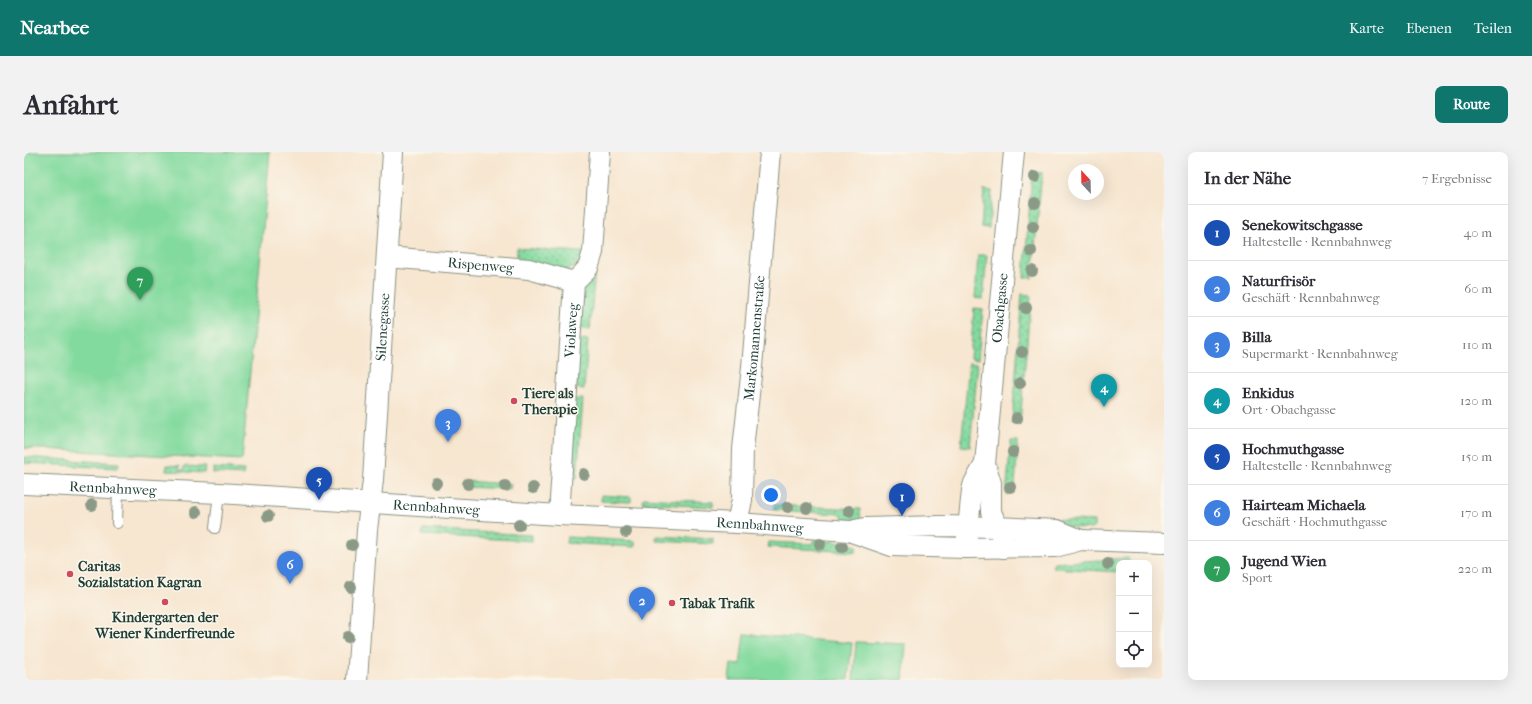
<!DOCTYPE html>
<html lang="de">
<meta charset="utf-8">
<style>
:root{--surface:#fff;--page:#f2f2f3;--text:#2b2b33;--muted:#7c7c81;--line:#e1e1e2;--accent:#0f766e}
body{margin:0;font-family:"IM FELL French Canon",serif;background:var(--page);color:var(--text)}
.controls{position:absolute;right:12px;bottom:12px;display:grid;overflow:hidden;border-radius:8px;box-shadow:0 4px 16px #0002}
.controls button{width:36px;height:36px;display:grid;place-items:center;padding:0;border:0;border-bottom:1px solid var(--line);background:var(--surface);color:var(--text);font:20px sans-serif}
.compass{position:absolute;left:1044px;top:12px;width:36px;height:36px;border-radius:50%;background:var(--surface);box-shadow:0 4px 16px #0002;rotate:338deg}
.you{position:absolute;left:747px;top:343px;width:14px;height:14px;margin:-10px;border:3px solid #fff;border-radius:50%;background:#1a73e8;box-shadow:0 0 0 6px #1a73e833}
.badge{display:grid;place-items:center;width:26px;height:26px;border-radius:50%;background:var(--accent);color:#fff;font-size:13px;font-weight:700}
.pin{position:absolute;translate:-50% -33px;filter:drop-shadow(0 1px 2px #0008)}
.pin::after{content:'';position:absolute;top:21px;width:14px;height:12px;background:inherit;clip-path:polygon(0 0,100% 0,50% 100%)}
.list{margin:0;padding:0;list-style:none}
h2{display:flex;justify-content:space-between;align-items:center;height:52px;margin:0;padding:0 16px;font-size:17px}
h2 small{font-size:13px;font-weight:400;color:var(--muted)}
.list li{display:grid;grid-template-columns:26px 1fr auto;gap:12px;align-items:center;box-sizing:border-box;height:56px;padding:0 16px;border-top:1px solid var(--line)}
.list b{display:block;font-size:15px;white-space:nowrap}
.list p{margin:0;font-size:13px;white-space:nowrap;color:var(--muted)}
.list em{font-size:13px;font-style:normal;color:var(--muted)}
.icon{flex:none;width:22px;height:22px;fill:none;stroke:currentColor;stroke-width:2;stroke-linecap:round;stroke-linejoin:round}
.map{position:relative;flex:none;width:1140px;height:528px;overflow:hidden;border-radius:8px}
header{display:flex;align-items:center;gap:24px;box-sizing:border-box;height:56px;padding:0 20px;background:var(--accent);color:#fff}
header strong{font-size:19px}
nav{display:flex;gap:22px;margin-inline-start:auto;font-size:14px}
.intro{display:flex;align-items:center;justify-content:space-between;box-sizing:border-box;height:96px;padding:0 24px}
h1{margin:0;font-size:28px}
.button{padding:10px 18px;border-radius:8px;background:var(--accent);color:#fff;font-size:14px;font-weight:700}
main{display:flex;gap:24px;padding:0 24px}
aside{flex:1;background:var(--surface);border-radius:8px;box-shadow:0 4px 16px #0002}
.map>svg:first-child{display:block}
.grass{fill:url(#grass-dots);stroke:#518c69}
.park{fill:#83da9e;stroke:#518c69}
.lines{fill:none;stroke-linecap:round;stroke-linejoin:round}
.lane-casing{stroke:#8b9282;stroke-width:12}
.street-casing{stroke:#8b9282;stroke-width:22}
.lane{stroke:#fff;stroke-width:10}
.street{stroke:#fff;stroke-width:20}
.tree{fill:#8b9a86}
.poi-dot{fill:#d1495b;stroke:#fbf7ec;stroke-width:1.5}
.labels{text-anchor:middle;stroke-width:3;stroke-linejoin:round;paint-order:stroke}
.street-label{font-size:14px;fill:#1f3d34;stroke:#fbf7ec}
.poi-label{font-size:14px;font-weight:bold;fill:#1f3d34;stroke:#fbf7ec;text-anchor:start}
</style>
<header>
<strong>Nearbee</strong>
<nav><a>Karte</a><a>Ebenen</a><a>Teilen</a></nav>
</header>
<div class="intro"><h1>Anfahrt</h1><a class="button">Route</a></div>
<main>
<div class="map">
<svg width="1140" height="528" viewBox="0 0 1140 528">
<defs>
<pattern id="grass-dots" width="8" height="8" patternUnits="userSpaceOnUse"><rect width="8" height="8" fill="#83da9e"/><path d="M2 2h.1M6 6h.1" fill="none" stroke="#6bb282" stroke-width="1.8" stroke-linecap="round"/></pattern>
</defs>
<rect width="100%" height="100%" fill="#fbf7ec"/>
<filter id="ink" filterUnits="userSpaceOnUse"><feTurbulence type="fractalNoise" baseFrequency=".025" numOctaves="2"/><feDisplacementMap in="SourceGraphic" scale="8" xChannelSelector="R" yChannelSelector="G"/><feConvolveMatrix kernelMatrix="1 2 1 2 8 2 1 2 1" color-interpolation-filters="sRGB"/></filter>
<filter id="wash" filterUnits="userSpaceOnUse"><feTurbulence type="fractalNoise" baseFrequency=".012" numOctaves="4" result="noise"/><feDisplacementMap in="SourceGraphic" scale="16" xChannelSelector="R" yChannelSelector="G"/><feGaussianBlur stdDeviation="0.9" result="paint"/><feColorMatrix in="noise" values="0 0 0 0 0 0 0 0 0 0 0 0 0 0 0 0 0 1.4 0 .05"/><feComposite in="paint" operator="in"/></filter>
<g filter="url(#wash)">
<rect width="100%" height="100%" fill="#f7e6d0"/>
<!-- grass -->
<path class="grass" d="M1008,20L1018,21L1008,126L1000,125Z
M960,38L968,39L965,76L957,75Z
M493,96L559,100L560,104L553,114L541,119L496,110L493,105Z
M954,103H963L959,147L951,146Z
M571,117L566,178L556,177L558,132Z
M998,142L1007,143L996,272L988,271Z
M950,156L959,157L954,208L946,206Z
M555,187L564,188L560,237L550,236Z
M945,211L954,212L946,295L937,294Z
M549,247H559L553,326L543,325Z
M987,289H994L991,334L990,338L982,343Z
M0,305L95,311L94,316L0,311Z
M143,313L156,314L155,318H160V314L181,315L180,321L142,319Z
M189,316L220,318L219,323L189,321Z
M439,329L487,332L486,337L439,335Z
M577,343L607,345V350L577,349Z
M620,346L689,350V355L619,351Z
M750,353L836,357L837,368L819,367L817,362L750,358Z
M1007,366L1070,369V375L1067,377L1007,371Z
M399,377L508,383V389L398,383Z
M632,384L689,387V392L632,389Z
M543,385L611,389V395L542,391Z
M792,386L833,394L832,400L744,395L745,390L789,392L790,388Z
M1105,406V411H1095V420L1029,416V411Z"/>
<!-- park -->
<path class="park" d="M0,0H246L218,308L0,296Z
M720,482L828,491L824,528H705L707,512L716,513Z
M832,490L882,492L879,528H829Z"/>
</g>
<g filter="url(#ink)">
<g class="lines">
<!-- lane casing -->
<g class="lane-casing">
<path id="lane" d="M93,371L94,336
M191,376L195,341"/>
</g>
<!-- street casing -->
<g class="street-casing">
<g id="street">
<path id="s1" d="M363,105L505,117L550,130"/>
<path id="s2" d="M0,332L195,341L535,363L713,371L825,379L868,394L942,396L1031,395L1057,388L1140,391"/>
<path id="s3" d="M535,363L550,130L564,116L569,100L576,0"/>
<path id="s4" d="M713,371L718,348L719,297L728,215L746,0"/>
<path d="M831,378L841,376L916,374L972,375L1033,378L1057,388"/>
<path d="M943,386L948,338L950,331L961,312"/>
<path id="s5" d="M979,396L978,385L967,360V331L961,312L990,0"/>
<path id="s6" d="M333,528L343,378L349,328L369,0"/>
</g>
</g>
<!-- lane -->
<use href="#lane" class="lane"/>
<!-- street -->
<use href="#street" class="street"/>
</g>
<!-- trees -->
<g class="tree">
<circle cx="1011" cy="25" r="6"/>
<circle cx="1011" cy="51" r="6"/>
<circle cx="1009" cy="75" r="6"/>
<circle cx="1007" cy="99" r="6"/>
<circle cx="1008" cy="119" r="6"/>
<circle cx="1002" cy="156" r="6"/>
<circle cx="998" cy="200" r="6"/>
<circle cx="996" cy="231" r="6"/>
<circle cx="993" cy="266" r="6"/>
<circle cx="989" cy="300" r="6"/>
<circle cx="560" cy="322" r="6"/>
<circle cx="412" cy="331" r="6"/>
<circle cx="444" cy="332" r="6"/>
<circle cx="481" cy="334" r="6"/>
<circle cx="986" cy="335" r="6"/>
<circle cx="509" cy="336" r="6"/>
<circle cx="68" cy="353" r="6"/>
<circle cx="764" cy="355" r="6"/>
<circle cx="783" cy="356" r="6"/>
<circle cx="825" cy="359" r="6"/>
<circle cx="172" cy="360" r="6"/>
<circle cx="244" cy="364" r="6"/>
<circle cx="495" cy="373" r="6"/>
<circle cx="602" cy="380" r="6"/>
<circle cx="796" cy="392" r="6"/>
<circle cx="328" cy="393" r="6"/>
<circle cx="818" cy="395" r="6"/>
<circle cx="1084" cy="412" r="6"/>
<circle cx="327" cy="435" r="6"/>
<circle cx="324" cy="485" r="6"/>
</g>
</g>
<!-- markers -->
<g class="poi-dot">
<circle cx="490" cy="249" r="4"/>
<circle cx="46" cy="422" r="4"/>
<circle cx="141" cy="450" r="4"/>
<circle cx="648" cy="451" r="4"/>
</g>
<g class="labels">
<!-- street labels -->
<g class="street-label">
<text dy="5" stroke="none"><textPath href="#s1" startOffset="94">Rispenweg</textPath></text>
<text dy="5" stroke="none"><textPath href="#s5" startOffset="244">Obachgasse</textPath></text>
<text dy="5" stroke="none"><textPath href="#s6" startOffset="354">Silenegasse</textPath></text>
<text dy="5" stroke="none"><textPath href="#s3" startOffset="185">Violaweg</textPath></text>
<text dy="5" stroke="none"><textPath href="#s4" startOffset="186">Markomannenstraße</textPath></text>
<text dy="5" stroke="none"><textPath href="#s2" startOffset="89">Rennbahnweg</textPath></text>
<text dy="5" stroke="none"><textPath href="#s2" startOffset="413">Rennbahnweg</textPath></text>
<text dy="5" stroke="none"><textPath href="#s2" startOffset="737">Rennbahnweg</textPath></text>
</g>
<!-- poi labels -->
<g class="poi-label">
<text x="498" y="246">Tiere als<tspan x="498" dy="16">Therapie</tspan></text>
<text x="54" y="419">Caritas<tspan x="54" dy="16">Sozialstation Kagran</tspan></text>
<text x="656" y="456">Tabak Trafik</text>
<text x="141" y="470" text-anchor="middle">Kindergarten der<tspan x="141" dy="16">Wiener Kinderfreunde</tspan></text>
</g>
</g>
</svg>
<div class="controls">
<button>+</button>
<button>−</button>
<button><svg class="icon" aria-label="locate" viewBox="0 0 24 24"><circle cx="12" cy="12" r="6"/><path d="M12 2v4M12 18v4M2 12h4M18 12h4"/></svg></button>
</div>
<svg class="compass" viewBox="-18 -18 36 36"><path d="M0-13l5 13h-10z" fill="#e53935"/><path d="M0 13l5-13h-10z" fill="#7c7c81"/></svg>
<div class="you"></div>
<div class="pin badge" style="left:878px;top:364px;background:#1a4fb4">1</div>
<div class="pin badge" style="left:618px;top:468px;background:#3f7fe0">2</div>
<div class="pin badge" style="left:424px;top:290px;background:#3f7fe0">3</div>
<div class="pin badge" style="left:1080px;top:255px;background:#0f9aa8">4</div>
<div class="pin badge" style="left:295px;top:348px;background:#1a4fb4">5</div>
<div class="pin badge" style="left:266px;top:432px;background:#3f7fe0">6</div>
<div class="pin badge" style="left:116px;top:148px;background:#2e9e5b">7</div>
</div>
<aside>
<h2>In der Nähe<small>7 Ergebnisse</small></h2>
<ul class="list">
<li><span class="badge" style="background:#1a4fb4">1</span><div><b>Senekowitschgasse</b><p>Haltestelle · Rennbahnweg</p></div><em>40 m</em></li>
<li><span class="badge" style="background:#3f7fe0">2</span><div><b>Naturfrisör</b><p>Geschäft · Rennbahnweg</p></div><em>60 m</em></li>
<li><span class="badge" style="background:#3f7fe0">3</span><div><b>Billa</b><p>Supermarkt · Rennbahnweg</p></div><em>110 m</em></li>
<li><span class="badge" style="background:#0f9aa8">4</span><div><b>Enkidus</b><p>Ort · Obachgasse</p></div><em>120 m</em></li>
<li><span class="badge" style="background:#1a4fb4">5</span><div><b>Hochmuthgasse</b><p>Haltestelle · Rennbahnweg</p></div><em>150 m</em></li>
<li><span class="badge" style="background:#3f7fe0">6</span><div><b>Hairteam Michaela</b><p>Geschäft · Hochmuthgasse</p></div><em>170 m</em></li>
<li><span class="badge" style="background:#2e9e5b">7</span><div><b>Jugend Wien</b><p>Sport</p></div><em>220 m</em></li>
</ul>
</aside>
</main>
